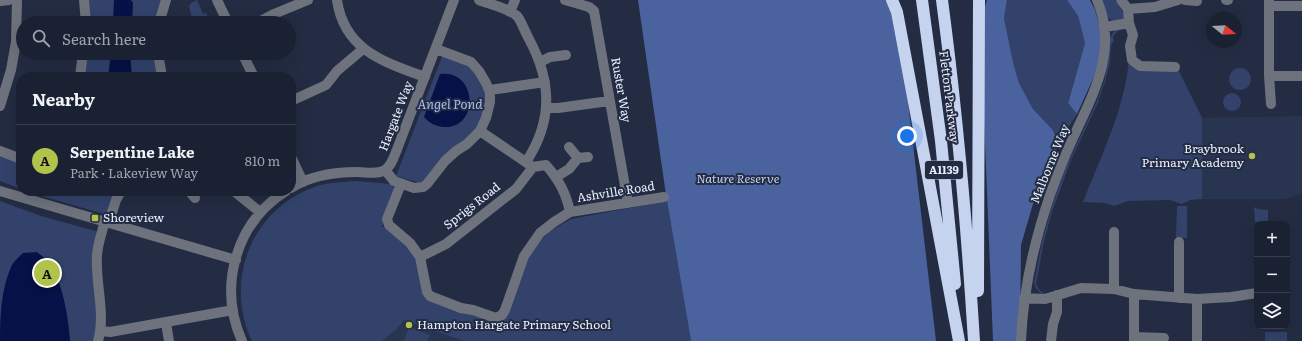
<!DOCTYPE html>
<meta charset="utf-8">
<style>
:root{--surface:#1a2132;--page:#23293a;--text:#f1f3f6;--muted:#9fa3ac;--line:#383e4d;--accent:#b2c34c}
body{margin:0;font-family:Literata,serif;background:var(--page);color:var(--text)}
.controls{position:absolute;right:12px;bottom:12px;display:grid;overflow:hidden;border-radius:8px;box-shadow:0 4px 16px #0002}
.controls button{width:36px;height:36px;display:grid;place-items:center;padding:0;border:0;border-bottom:1px solid var(--line);background:var(--surface);color:var(--text);font:20px sans-serif}
.compass{position:absolute;left:1206px;top:12px;width:36px;height:36px;border-radius:50%;background:var(--surface);box-shadow:0 4px 16px #0002;rotate:108deg}
.you{position:absolute;left:907px;top:136px;width:14px;height:14px;margin:-10px;border:3px solid #fff;border-radius:50%;background:#1a73e8;box-shadow:0 0 0 6px #1a73e833}
.badge{display:grid;place-items:center;width:26px;height:26px;border-radius:50%;background:var(--accent);color:#111;font-size:13px;font-weight:700}
.pin{position:absolute;translate:-50% -50%;border:2px solid #fff;box-shadow:0 1px 4px #0006}
.list{margin:0;padding:0;list-style:none}
h2{display:flex;justify-content:space-between;align-items:center;height:52px;margin:0;padding:0 16px;font-size:17px}
h2 small{font-size:13px;font-weight:400;color:var(--muted)}
.list li{display:grid;grid-template-columns:26px 1fr auto;gap:12px;align-items:center;box-sizing:border-box;height:72px;padding:0 16px;border-top:1px solid var(--line)}
.list b{display:block;font-size:15px;white-space:nowrap}
.list p{margin:0;font-size:13px;white-space:nowrap;color:var(--muted)}
.list em{font-size:13px;font-style:normal;color:var(--muted)}
.icon{flex:none;width:22px;height:22px;fill:none;stroke:currentColor;stroke-width:2;stroke-linecap:round;stroke-linejoin:round}
.map{position:relative;flex:none;width:1302px;height:341px;overflow:hidden}
.search{position:absolute;background:var(--surface);box-shadow:0 4px 16px #0002;left:16px;top:16px;width:280px;height:44px;display:flex;align-items:center;gap:10px;box-sizing:border-box;padding:0 14px;border-radius:22px;color:var(--muted);font-size:15px}
.panel{position:absolute;background:var(--surface);box-shadow:0 4px 16px #0002;left:16px;top:72px;width:280px;height:124px;border-radius:16px}
.map>svg:first-child{display:block}
.built{fill:#293450}
.green{fill:#32426a}
.forest{fill:#4a629d}
.water{fill:#061147}
.lines{fill:none;stroke-linecap:round;stroke-linejoin:round}
.minor{stroke:#6d727d;stroke-width:10}
.highway{stroke:#c6d3ef;stroke-width:12}
.poi-dot{fill:#b2c34c;stroke:#232c42;stroke-width:1.5}
.labels{text-anchor:middle;stroke-width:4;stroke-linejoin:round;paint-order:stroke}
.shield{fill:#232c42;stroke:#aeb5c6;stroke-width:1}
.shield-label{font-size:11px;font-weight:bold;fill:#eaf0ff}
.street-label{font-size:12px;fill:#eaf0ff;stroke:#232c42}
.poi-label{font-size:12px;fill:#eaf0ff;stroke:#232c42;text-anchor:start}
.park-label{font-size:12px;font-style:italic;fill:#c0cff2;stroke:#232c42}
.water-label{font-size:13px;font-style:italic;fill:#a7bdf1;stroke:#232c42}
</style>
<div class="map">
<svg width="1302" height="341" viewBox="0 0 1302 341">
<rect width="100%" height="100%" fill="#232c42"/>
<!-- built -->
<path class="built" d="M1302,116V194L1285,199H1202V118Z
M404,320L464,341H382L396,330Z"/>
<!-- green -->
<path class="green" d="M89,0H163L156,23H89Z
M197,0L203,14L206,13L211,23H193L189,6L191,3Z
M1007,0H1067L1078,16L1085,43L1068,102L1077,114L1059,143L1052,129L1033,109L1019,83L1013,62L1004,18Z
M1102,0H1115L1126,16L1125,20C1106,25 1107,15 1102,0Z
M1126,27L1129,32L1130,62L1178,69L1202,118V199L1190,200L1182,204L1170,200L1128,201L1114,206L1105,203L1083,202C1103,151 1136,87 1128,31L1125,29L1118,31L1113,36L1114,41L1111,45L1110,62L1105,82L1097,105L1071,160L1052,212L1044,241L1036,284C1039,290 1041,293 1048,294L1045,295L1040,293L1036,288L1034,283L1042,241L1051,209L1065,169L1096,103L1104,82L1108,62L1110,37L1116,28Z
M87,53H154L158,77H84Z
M443,54L468,65L477,74L486,96L481,125L427,179L420,183L396,176Z
M1229 79a11 11 0 1 1 22 0a11 11 0 1 1-22 0Z
M1223 102a9 9 0 1 1 18 0a9 9 0 1 1-18 0Z
M0,155L21,163V189L0,181Z
M356,181L391,184L394,188V193L382,226C412,241 422,265 425,298L495,321C507,297 524,257 543,238C551,230 561,224 571,219L667,201L691,341H464L404,320L396,330L382,341H252C223,280 252,208 317,186C330,182 343,182 356,181Z
M39,191H117L108,215L38,195Z
M0,201L41,216L99,232L98,314L96,341H0Z
M1177,206H1187V238H1176Z
M1254,207L1258,209L1268,210V222H1255Z
M409,327L430,335L427,341H404Z
M1265,332H1287V341H1265Z"/>
<!-- forest -->
<path class="forest" d="M638,0H886L900,33L936,341H691L666,195Z
M987,0H1007L1004,18L1013,62L1019,83L1033,109L1052,129L1059,143L1035,197L1021,245L1020,341H993L981,44L983,13Z
M1067,0H1090L1095,10L1102,34V59L1077,114L1068,103L1085,43L1078,16Z"/>
<!-- water -->
<path class="water" d="M114,0H131L133,3L132,23H113Z
M111,53H130L132,77H108Z
M440,74C479,70 479,130 443,127C435,126 429,123 424,117Z
M37,252C40,255 46,258 49,262C62,279 69,320 70,341H0C0,316 1,290 11,267C13,262 19,257 23,253Z"/>
<g class="lines">
<!-- minor -->
<path class="minor" d="M84,0L86,23
M217,0L228,23
M337,0C344,50 384,62 425,77
M479,0C489,4 511,9 518,17C522,23 525,32 529,39C552,82 553,121 526,162
M565,0L589,7L594,11L628,203
M1121,0L1128,9L1129,23L1133,35L1130,46L1132,60L1140,66L1175,67
M1185,0L1197,1
M1226,0H1228
M1269,0V76L1271,104
M0,1L9,0
M1269,6H1302
M1128,9L1155,7L1178,0
M510,12L515,0
M159,23L166,0
M257,23L274,14L308,0
M1105,27L1129,23
M158,53L162,77
M242,53L254,77
M540,62L550,57L566,55
M1269,76H1302
M80,77L83,53
M490,90L545,82
M291,101L326,85L337,71L363,49
M0,106L11,70L16,42L17,0
M546,108H558L609,101
M480,131L533,167L546,165C559,180 566,193 570,212
M569,147L578,158L588,157
M0,151L21,159
M291,157L303,182
M385,170L394,181L414,188L423,187L427,184L445,161L456,151L467,144L480,131L486,118L490,102V93L486,83L479,71L471,62L436,49
M556,177L569,169L578,158
M401,184L387,219L389,225L410,243L420,257L427,292L430,296L461,308L473,310L496,318L502,315L505,310L524,256L540,233L554,222L570,212L664,197
M291,188C310,176 335,172 357,172C366,172 377,175 385,170C391,166 393,159 396,152L454,0
M0,191L236,260
M189,191L195,198
M234,191L260,212
M109,222L116,200L121,191
M1114,232V289
M1179,242V298
M420,257L446,244L516,189L533,167
M1024,298L1045,299L1081,288L1114,289L1134,294L1197,299L1231,297L1257,293
M1197,299V341
M166,323L169,341
M101,331L110,332L233,310
M1134,337L1164,338
M98,341C106,313 95,283 97,255C98,243 102,232 105,221
M242,341C218,287 235,223 286,191
M1021,341C1023,291 1034,242 1050,195C1056,179 1062,162 1069,147C1090,99 1120,53 1097,0
M1051,341L1053,324L1057,312V295
M1134,341V294"/>
<!-- highway -->
<path class="highway" d="M892,0L897,12L959,341
M922,0L941,141L955,284
M942,0C957,113 967,227 974,341
M978,291L979,0"/>
</g>
<!-- markers -->
<g class="poi-dot">
<circle cx="1252" cy="156" r="4"/>
<rect x="91" y="214" width="8" height="8" rx="2"/>
<circle cx="409" cy="325" r="4"/>
</g>
<g class="labels">
<!-- shield labels -->
<rect class="shield" x="925" y="161" width="38" height="18" rx="3"/>
<g class="shield-label">
<text x="944" y="174">A1139</text>
</g>
<!-- street labels -->
<g class="street-label">
<text transform="translate(621 90) rotate(80)" y="4">Ruster Way</text>
<text transform="translate(949 97) rotate(83)" y="4">Fletton Parkway</text>
<text transform="translate(396 116) rotate(-69)" y="4">Hargate Way</text>
<text transform="translate(1050 164) rotate(-68)" y="4">Malborne Way</text>
<text transform="translate(616 192) rotate(-9)" y="4">Ashville Road</text>
<text transform="translate(472 206) rotate(-38)" y="4">Sprigs Road</text>
</g>
<!-- poi labels -->
<g class="poi-label">
<text x="1244" y="153" text-anchor="end">Braybrook<tspan x="1244" dy="14">Primary Academy</tspan></text>
<text x="103" y="222">Shoreview</text>
<text x="417" y="329">Hampton Hargate Primary School</text>
</g>
<!-- park labels -->
<g class="park-label">
<text x="738" y="183">Nature Reserve</text>
</g>
<!-- water labels -->
<g class="water-label">
<text x="450" y="109">Angel Pond</text>
</g>
</g>
</svg>
<div class="controls">
<button>+</button>
<button>−</button>
<button><svg class="icon" aria-label="layers" viewBox="0 0 24 24"><path d="M12 4l9 5-9 5-9-5zM3 14l9 5 9-5"/></svg></button>
</div>
<svg class="compass" viewBox="-18 -18 36 36"><path d="M0-13l5 13h-10z" fill="#e53935"/><path d="M0 13l5-13h-10z" fill="#9fa3ac"/></svg>
<div class="you"></div>
<div class="pin badge" style="left:47px;top:273px">A</div>
<div class="search"><svg class="icon" aria-label="search" viewBox="0 0 24 24"><circle cx="10" cy="10" r="6"/><path d="M15 15l6 6"/></svg>Search here</div>
<section class="panel">
<h2>Nearby<small></small></h2>
<ul class="list">
<li><span class="badge">A</span><div><b>Serpentine Lake</b><p>Park · Lakeview Way</p></div><em>810 m</em></li>
</ul>
</section>
</div>
